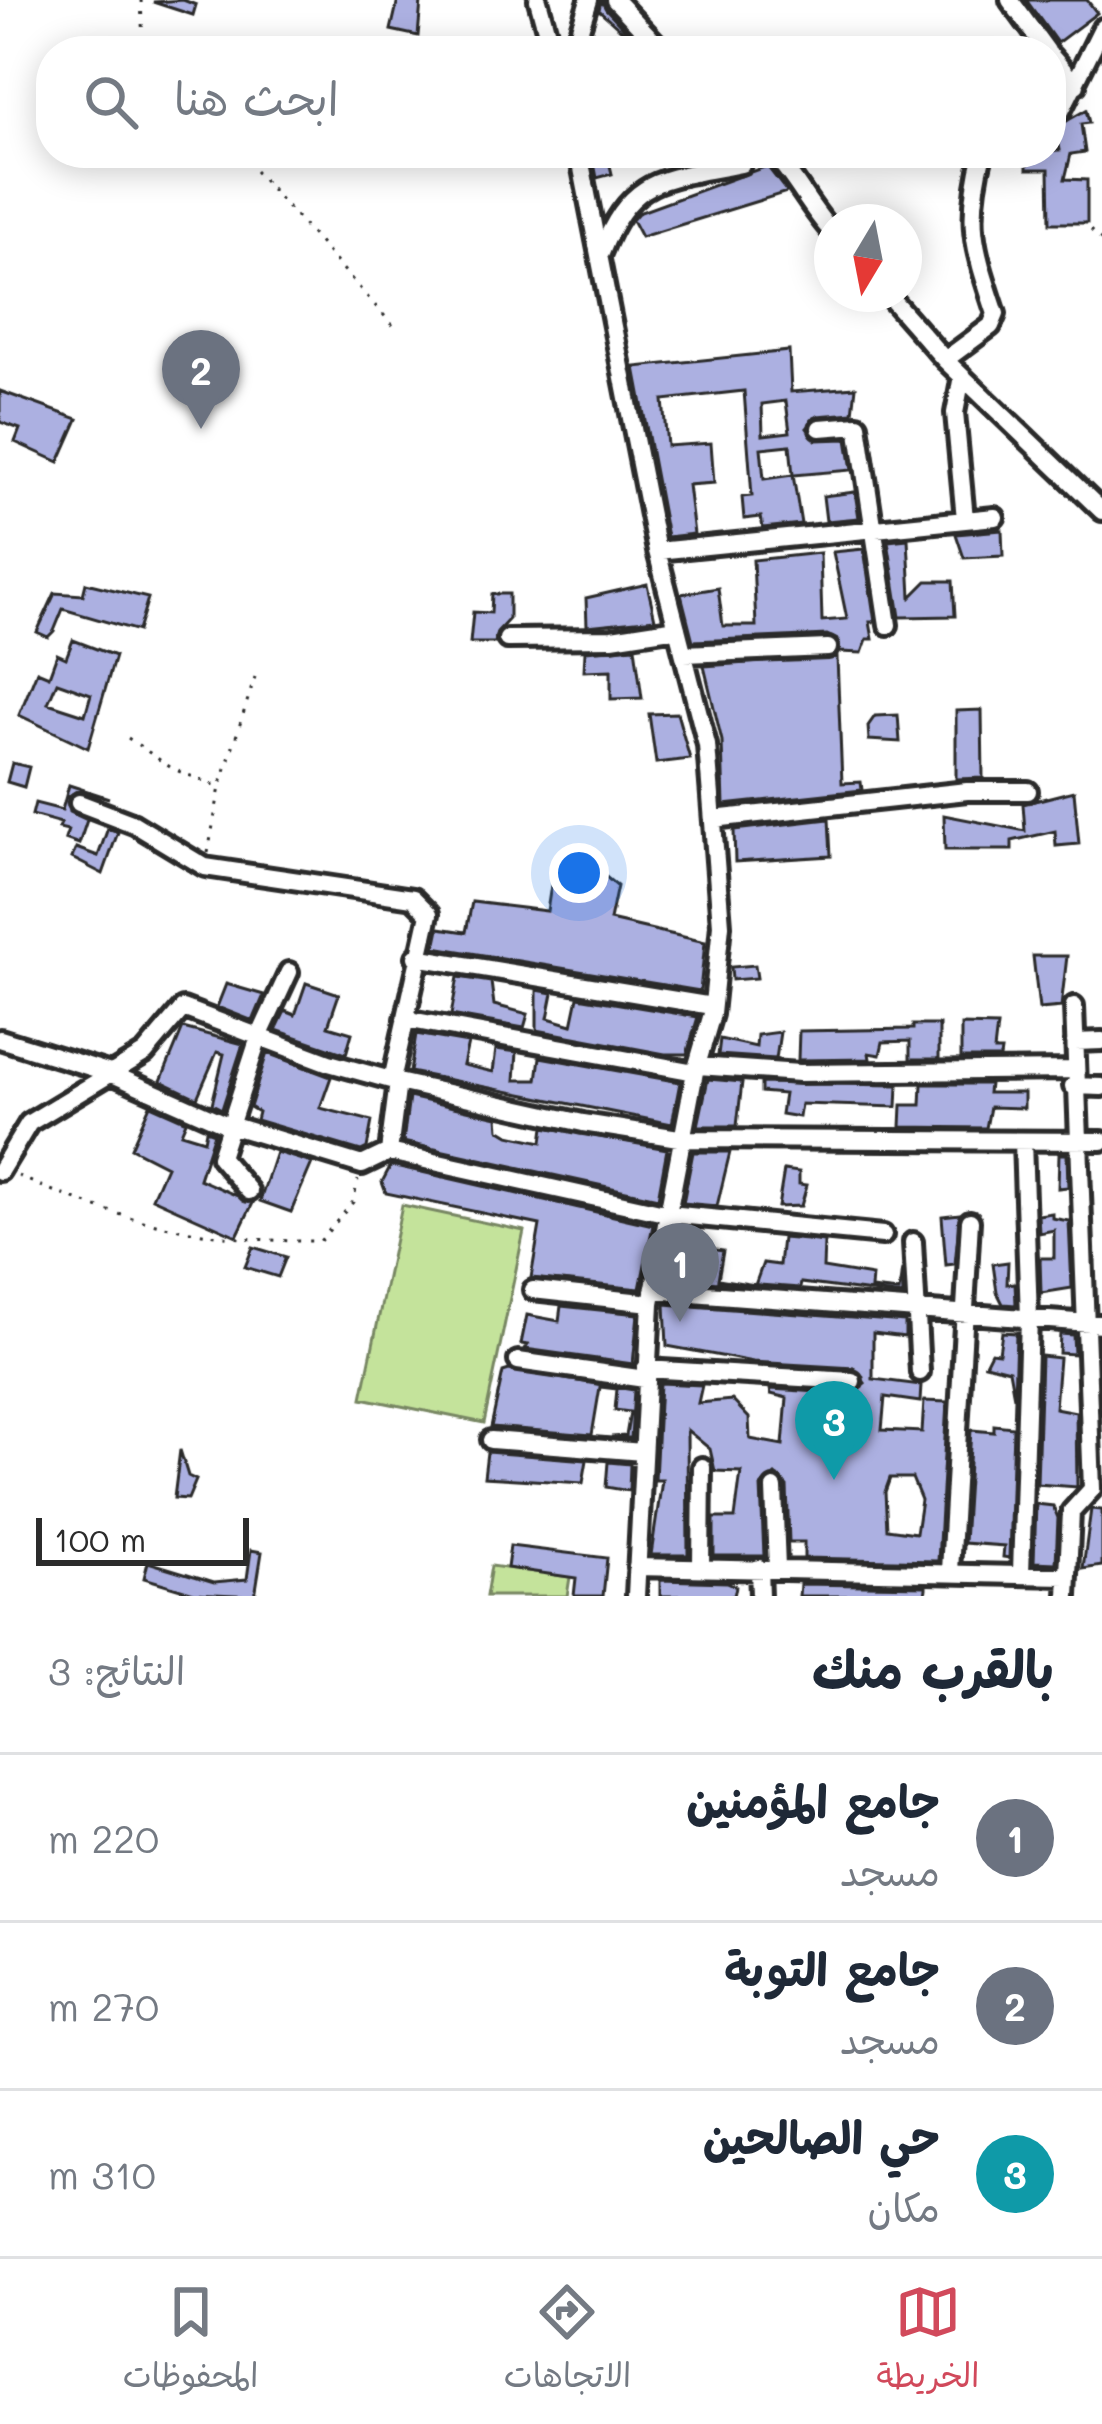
<!DOCTYPE html>
<html lang="ar">
<meta charset="utf-8">
<style>
:root{--surface:#fff;--page:#f2f2f3;--text:#1f2937;--muted:#747a83;--line:#e0e1e3;--accent:#d1495b}
body{margin:0;font-family:Mali,"Playpen Sans Arabic",sans-serif;background:var(--page);color:var(--text);direction:rtl}
.compass{position:absolute;left:814px;top:204px;width:108px;height:108px;border-radius:50%;background:var(--surface);box-shadow:0 6px 30px #0003;rotate:190deg}
.scale{position:absolute;left:36px;bottom:30px;width:213px;box-sizing:border-box;padding-left:12px;border:6px solid #2b2b2b;border-top:0;font-size:33px;line-height:42px;white-space:nowrap;color:#2b2b2b;-webkit-text-stroke:9px #fff;paint-order:stroke}
.you{position:absolute;left:579px;top:873px;width:42px;height:42px;margin:-30px;border:9px solid #fff;border-radius:50%;background:#1a73e8;box-shadow:0 0 0 18px #1a73e833}
.badge{display:grid;place-items:center;width:78px;height:78px;border-radius:50%;background:var(--accent);color:#fff;font-size:39px;font-weight:700}
.pin{position:absolute;translate:-50% -99px;filter:drop-shadow(0 3px 6px #0008)}
.pin::after{content:'';position:absolute;top:63px;width:42px;height:36px;background:inherit;clip-path:polygon(0 0,100% 0,50% 100%)}
.list{margin:0;padding:0;list-style:none}
h2{display:flex;justify-content:space-between;align-items:center;height:156px;margin:0;padding:0 48px;font-size:51px}
h2 small{font-size:39px;font-weight:400;color:var(--muted)}
.list li{display:grid;grid-template-columns:78px 1fr auto;gap:36px;align-items:center;box-sizing:border-box;height:168px;padding:0 48px;border-top:3px solid var(--line)}
.list b{display:block;font-size:45px;white-space:nowrap}
.list p{margin:0;font-size:39px;white-space:nowrap;color:var(--muted)}
.list em{font-size:39px;font-style:normal;color:var(--muted)}
.icon{flex:none;width:66px;height:66px;fill:none;stroke:currentColor;stroke-width:2;stroke-linecap:round;stroke-linejoin:round}
.map{position:relative;flex:none;width:1102px;height:1596px;overflow:hidden;direction:ltr}
.search{position:absolute;background:var(--surface);box-shadow:0 6px 30px #0003;left:36px;right:36px;top:36px;height:132px;display:flex;align-items:center;gap:30px;box-sizing:border-box;padding:0 42px;border-radius:48px;color:var(--muted);font-size:45px}
.sheet{height:660px;background:var(--surface)}
nav{display:flex;justify-content:space-around;align-items:center;box-sizing:border-box;height:168px;border-top:3px solid var(--line);background:var(--surface);font-size:33px;color:var(--muted)}
nav a{display:grid;justify-items:center;gap:6px}
nav .on{color:var(--accent)}
.map>svg:first-child{display:block}
.garden{fill:#c4e39b;stroke:#788763;stroke-width:3}
.building{fill:#acb0e1;stroke:#2b2b2b;stroke-width:3;fill-rule:evenodd}
.lines{fill:none;stroke-linecap:round;stroke-linejoin:round}
.minor-casing{stroke:#2b2b2b;stroke-width:26}
.path{stroke:#2b2b2b;stroke-width:3;stroke-dasharray:3 9;stroke-linecap:butt}
.minor{stroke:#fff;stroke-width:16}
</style>
<div class="map">
<svg width="1102" height="1596" viewBox="0 0 1102 1596">
<rect width="100%" height="100%" fill="#fff"/>
<filter id="ink" filterUnits="userSpaceOnUse"><feTurbulence type="fractalNoise" baseFrequency=".00833" numOctaves="2"/><feDisplacementMap in="SourceGraphic" scale="24" xChannelSelector="R" yChannelSelector="G"/><feConvolveMatrix kernelMatrix="1 2 1 2 8 2 1 2 1" color-interpolation-filters="sRGB"/></filter>
<g filter="url(#ink)">
<!-- garden -->
<path class="garden" d="M402,1205L524,1231L484,1423L362,1398Z
M491,1566L570,1577L567,1596H486Z"/>
<!-- building -->
<path class="building" d="M183,0L196,5L193,15L153,2Z
M398,0L421,2L418,36L391,30Z
M601,0L606,9L645,51L599,10Z
M1026,0H1087L1097,13L1057,43Z
M1086,110L1089,123L1081,124L1085,152L1071,154L1065,179L1087,180V223H1050L1049,169H1027V153L1060,150L1056,127Z
M592,153H607L612,174L597,178Z
M767,166L787,192L641,237L632,220L638,213Z
M789,351L791,392L856,387L853,413L818,416L807,428L816,440L847,439L852,470L793,475L801,524L763,528L761,517L744,519L742,497L752,496L744,391L663,400L667,446L711,443L714,483L688,485L694,534L667,537L635,367ZM786,401L790,432L763,435L762,404ZM790,445L793,475L764,479L761,448Z
M0,391L78,419L59,462L15,442L20,429L0,422Z
M855,492L859,518L826,521L823,496Z
M1002,530L1003,556L964,558L956,534Z
M908,539L911,597L927,581H953L955,616L900,617L888,541Z
M864,549L875,622H870L873,639H867L862,653L840,652L838,640L827,635L693,641L681,594L718,588L723,626H756L753,560L820,553L822,621L847,619L833,552Z
M86,583L148,598L138,631L63,609L54,631L48,637L37,632L55,593L83,595Z
M647,584L655,619L587,626L586,598Z
M492,594H509V619L497,632L495,643H470L473,612L491,613Z
M73,640L115,656L88,748L19,715L37,671L49,676L57,654L66,658ZM57,682L91,694L85,715L48,703Z
M635,647L642,698L611,699V670L584,671L585,651Z
M837,657L842,783L861,782L862,790L724,805L722,741L704,666Z
M982,710L983,778L956,779V711Z
M677,713L690,759L656,763L649,714Z
M898,715L900,742L869,740L868,726L875,716Z
M12,763L29,767L24,787L7,782Z
M69,785L109,798L78,790L68,797L70,812L87,820L79,844L65,839L68,830L59,828L61,823L32,815L35,803L62,810Z
M1074,791L1079,844L1056,846L1055,831L1012,841V850H945L944,815L1025,831L1023,804Z
M829,819L831,856L735,862L734,830Z
M108,828L118,832L103,874L72,858L76,848L98,856Z
M576,869L601,873L617,886L610,920L705,942L700,991L435,947L439,928L466,932L472,902L547,911L551,885L570,888Z
M1033,956H1067L1061,1007L1039,1009Z
M755,965L757,978L732,980L731,967Z
M458,977L491,982L494,1005L528,1014L524,1028L451,1015Z
M306,983L339,994L328,1026L352,1033L346,1054L276,1030L285,1011L295,1015Z
M226,984L264,995L253,1021L217,1007Z
M537,990L553,993L548,1018L572,1025L578,997L698,1017L687,1054H665L537,1030Z
M913,1025H939V1059H910V1041L883,1042L880,1055L869,1053L870,1059L798,1060L799,1031L913,1029Z
M961,1025L997,1026L994,1051H1001L1000,1058H961Z
M183,1028L243,1044L222,1109L212,1104L224,1054L217,1052L197,1098L161,1081Z
M780,1032L776,1059L718,1055L720,1039L756,1047L757,1035Z
M416,1034L468,1043L463,1065L493,1072L496,1049L517,1052L515,1080H537L540,1057L680,1082L672,1124L410,1072Z
M267,1053L331,1077L320,1108L372,1121L367,1148L361,1151L256,1120L258,1112L250,1107Z
M708,1079L742,1082L737,1126H698Z
M761,1083L898,1085L897,1107L801,1104L799,1117L781,1114L784,1094L761,1092Z
M922,1084H989L988,1093H1024V1108L990,1107L986,1128L901,1127L902,1105H921Z
M409,1097L498,1117L499,1129L509,1135L542,1142L544,1127L667,1149L658,1198L403,1142Z
M150,1105L186,1121L181,1133L204,1140L206,1130L214,1133L199,1179L253,1203L237,1236L152,1198L166,1166L131,1148Z
M276,1152L312,1163L291,1212L260,1201Z
M693,1152H730L717,1206L683,1203Z
M1059,1154H1067L1068,1187L1058,1188Z
M391,1165L653,1225L640,1289L531,1278L540,1225L386,1193L382,1182Z
M784,1170L799,1172V1184L807,1185L801,1206L778,1207Z
M1052,1213V1218L1069,1221L1072,1288L1041,1293L1040,1258H1054V1230L1039,1233L1038,1215Z
M960,1214L955,1264L946,1265L942,1216Z
M681,1228L699,1230L695,1247L723,1251L718,1279L755,1285L763,1263L779,1265L782,1238L807,1240L824,1242L823,1268L872,1276L871,1289L899,1292L902,1269L903,1296L801,1283L800,1288L679,1279L680,1270L672,1269Z
M253,1247L286,1257L278,1277L245,1267Z
M1008,1262L1007,1284L1015,1283L1016,1305L1003,1304L997,1292L993,1264Z
M665,1304L905,1322V1337L873,1333V1379L921,1385L920,1402L885,1397L882,1430L922,1432L924,1401L947,1402L938,1561L804,1558V1542H789L787,1486L775,1475L761,1487L764,1556H714V1518H735L741,1472L715,1471L710,1449L687,1430L688,1555H651L662,1480H655L660,1383L702,1385L698,1403L732,1400L749,1418L750,1439L783,1445L787,1398L771,1394L770,1389L851,1394L865,1383L854,1368L753,1362L667,1346ZM890,1478H912L921,1500L916,1533L887,1529L885,1492Z
M561,1306L638,1314L633,1364L525,1349L528,1345L521,1344L527,1315L559,1321Z
M1002,1332L1016,1333L1014,1397L1009,1370L985,1364L991,1352L999,1353Z
M1060,1334L1073,1335L1074,1354L1059,1353Z
M1041,1356L1059,1358L1055,1408L1076,1412L1077,1487L1037,1484Z
M509,1370L634,1390L631,1438L611,1437L626,1436L630,1412L615,1410L617,1389L600,1387L592,1435L491,1427L503,1372Z
M994,1425L1013,1427L1009,1558L1003,1557L1004,1546L964,1543L971,1430L994,1432Z
M180,1450L188,1476L196,1480L188,1499L174,1498Z
M487,1452L587,1460L583,1483L484,1477Z
M608,1462L630,1464L629,1491L606,1487Z
M1036,1504L1053,1506L1058,1518L1056,1563L1034,1562Z
M1091,1509L1102,1510V1566L1083,1569Z
M510,1546L607,1558L603,1596H574L576,1578L507,1568Z
M251,1550L262,1552L255,1596L194,1593L144,1578L148,1562L214,1582L247,1579Z
M660,1580L727,1582L736,1586L734,1596H660Z
M800,1584L926,1586V1588L925,1596H799Z"/>
<g class="lines">
<!-- minor casing -->
<g class="minor-casing">
<path id="minor" d="M538,0L552,51
M615,0L663,51
M1010,0L1047,51
M573,51L589,0
M1051,56L1076,85
M1051,115L1061,111L1102,28
M579,153L657,551L707,745L721,925L712,1014L695,1072L651,1303L636,1596
M773,153C797,180 810,208 832,232
M601,253C632,173 665,180 741,164L743,153
M887,294L945,360L1102,511
M945,360L991,326L996,314C974,247 965,224 983,153
M962,376L955,413L965,519
M820,428L858,425L888,625
M657,551L995,517
M507,639L612,638L677,628
M684,654L828,648
M79,803L134,824L205,867L413,898L429,914L392,1080
M713,819L967,791H1028
M416,957L712,1006
M405,1019L695,1072
M0,1039L110,1073L223,1123L362,1165L389,1152L669,1214L883,1235
M1075,1042L1102,1041
M698,1066L799,1073L1074,1070
M1073,1086L1102,1087
M389,1152L398,1082L583,1123L685,1139L1102,1141
M0,1171L29,1123L145,1053L183,1008L329,1063L398,1082
M249,1191L220,1157L259,1037L289,972
M913,1242L920,1372
M533,1290L651,1303
M653,1290L1102,1324
M518,1361L645,1379
M645,1369L852,1381
M491,1440L643,1452
M774,1488L777,1569
M637,1567L1067,1576
M701,1567L702,1467
M759,1568L760,1596
M950,1571L970,1221
M1021,1573L1029,1318L1023,1141
M1067,1596L1071,1512L1092,1489L1074,1006"/>
</g>
<!-- path -->
<path class="path" d="M141,0L143,43L150,51
M239,153L398,331
M1091,230L1102,241
M128,738L173,769L219,787
M208,853L220,787L255,677
M18,1176C121,1222 207,1242 320,1241L353,1202L358,1180"/>
<!-- minor -->
<use href="#minor" class="minor"/>
</g>
</g>
</svg>
<svg class="compass" viewBox="-18 -18 36 36"><path d="M0-13l5 13h-10z" fill="#e53935"/><path d="M0 13l5-13h-10z" fill="#747a83"/></svg>
<div class="scale">100 m</div>
<div class="you"></div>
<div class="pin badge" style="left:680px;top:1322px;background:#6b7280">1</div>
<div class="pin badge" style="left:201px;top:429px;background:#6b7280">2</div>
<div class="pin badge" style="left:834px;top:1480px;background:#0f9aa8">3</div>
<div class="search"><svg class="icon" aria-label="search" viewBox="0 0 24 24"><circle cx="10" cy="10" r="6"/><path d="M15 15l6 6"/></svg>ابحث هنا</div>
</div>
<section class="sheet">
<h2>بالقرب منك<small>النتائج: 3</small></h2>
<ul class="list">
<li><span class="badge" style="background:#6b7280">1</span><div><b>جامع المؤمنين</b><p>مسجد</p></div><em>220 m</em></li>
<li><span class="badge" style="background:#6b7280">2</span><div><b>جامع التوبة</b><p>مسجد</p></div><em>270 m</em></li>
<li><span class="badge" style="background:#0f9aa8">3</span><div><b>حي الصالحين</b><p>مكان</p></div><em>310 m</em></li>
</ul>
</section>
<nav>
<a class="on"><svg class="icon" aria-label="map" viewBox="0 0 24 24"><path d="M3 6l6-2 6 2 6-2v14l-6 2-6-2-6 2zM9 4v14M15 6v14"/></svg>الخريطة</a>
<a><svg class="icon" aria-label="directions" viewBox="0 0 24 24"><path d="M12 3l9 9-9 9-9-9zM9 14v-3h6M13 9l2 2-2 2"/></svg>الاتجاهات</a>
<a><svg class="icon" aria-label="saved" viewBox="0 0 24 24"><path d="M7 4h10v16l-5-4-5 4z"/></svg>المحفوظات</a>
</nav>
